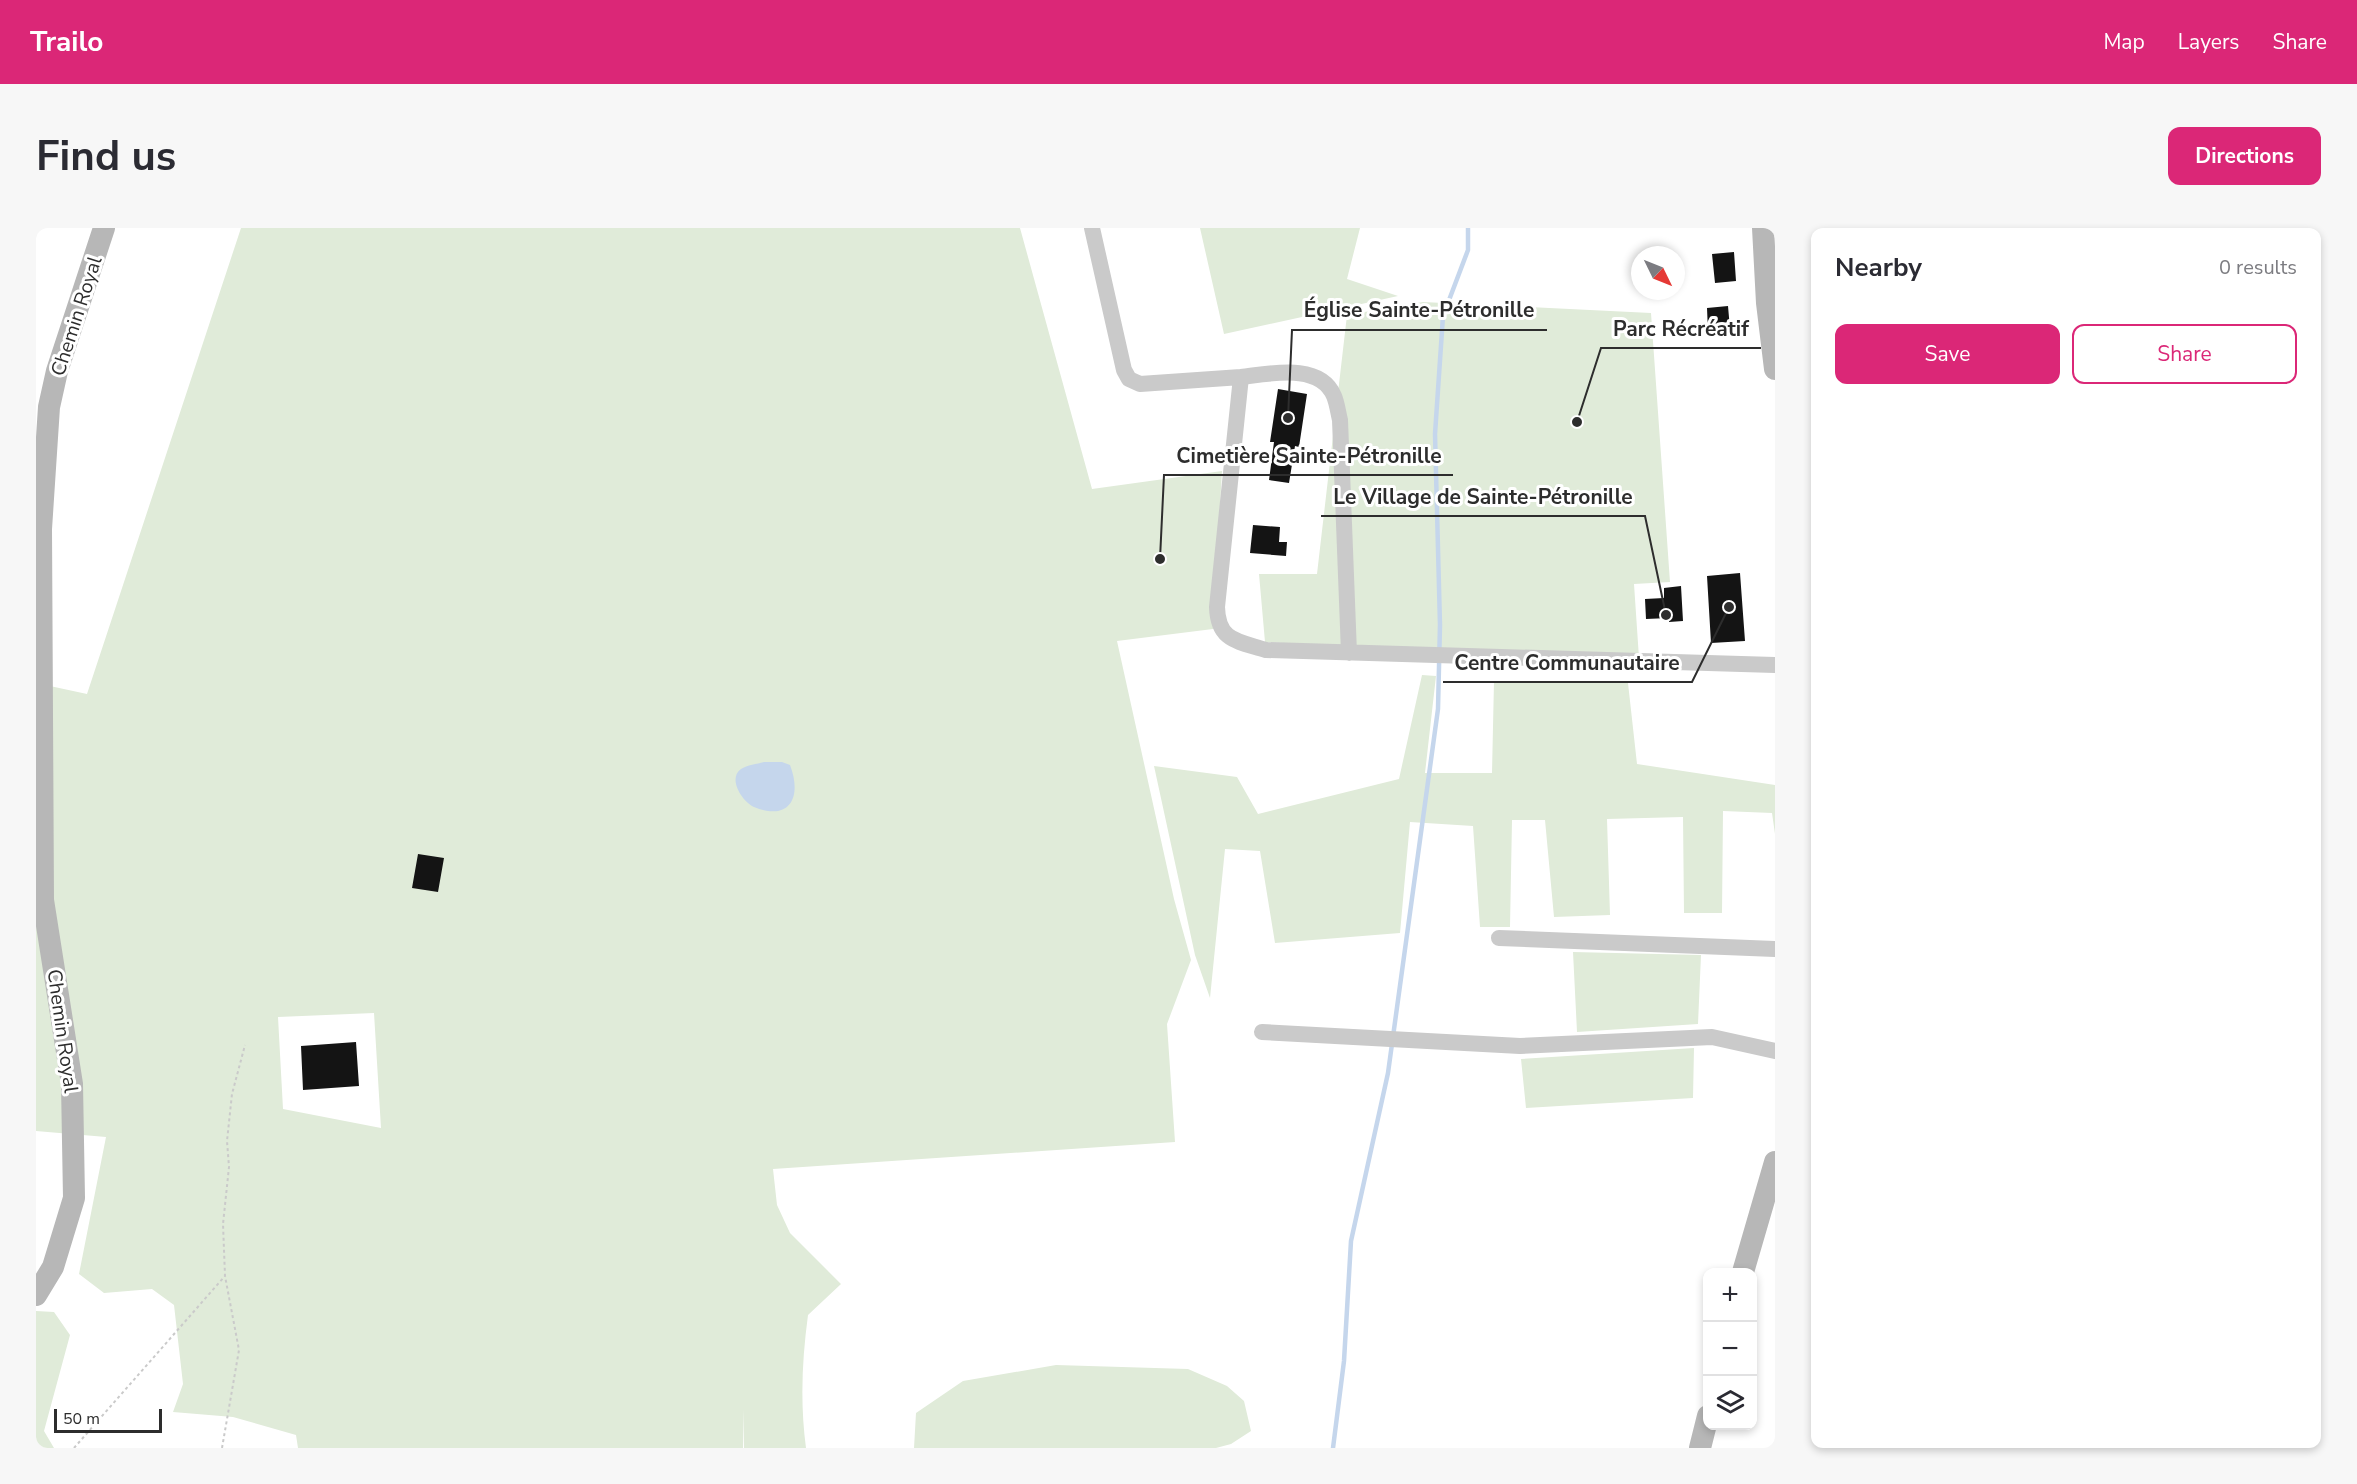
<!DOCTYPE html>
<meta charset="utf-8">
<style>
:root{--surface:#fff;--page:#f7f7f7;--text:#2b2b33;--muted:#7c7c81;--line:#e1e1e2;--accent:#db2777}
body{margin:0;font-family:"Nunito Sans",sans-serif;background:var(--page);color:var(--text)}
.controls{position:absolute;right:18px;bottom:18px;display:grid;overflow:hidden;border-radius:12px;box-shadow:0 3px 9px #0003}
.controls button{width:54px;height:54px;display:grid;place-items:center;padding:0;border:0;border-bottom:2px solid var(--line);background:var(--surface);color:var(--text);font:30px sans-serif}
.compass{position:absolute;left:1595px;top:18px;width:54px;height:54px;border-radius:50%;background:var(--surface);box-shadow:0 3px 9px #0003;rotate:133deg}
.scale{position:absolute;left:18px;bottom:15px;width:108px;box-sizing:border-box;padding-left:6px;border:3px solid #2d2d2d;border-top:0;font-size:16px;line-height:21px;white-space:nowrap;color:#2d2d2d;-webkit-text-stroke:4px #fff;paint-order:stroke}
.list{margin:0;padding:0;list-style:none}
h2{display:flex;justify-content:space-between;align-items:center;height:78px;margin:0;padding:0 24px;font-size:26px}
h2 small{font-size:20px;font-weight:400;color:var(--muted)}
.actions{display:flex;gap:12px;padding:18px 24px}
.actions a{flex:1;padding:14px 0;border:2px solid var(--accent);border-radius:12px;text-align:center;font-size:21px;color:var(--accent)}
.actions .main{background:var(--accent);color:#fff}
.icon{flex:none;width:33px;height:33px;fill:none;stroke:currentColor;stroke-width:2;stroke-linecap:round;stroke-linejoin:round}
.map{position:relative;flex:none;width:1739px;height:1220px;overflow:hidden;border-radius:12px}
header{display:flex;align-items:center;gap:36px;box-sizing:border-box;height:84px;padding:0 30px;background:var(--accent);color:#fff}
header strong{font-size:28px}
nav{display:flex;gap:33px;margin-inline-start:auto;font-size:21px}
.intro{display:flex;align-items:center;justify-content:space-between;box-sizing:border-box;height:144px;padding:0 36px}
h1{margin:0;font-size:42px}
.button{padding:15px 27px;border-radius:12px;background:var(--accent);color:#fff;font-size:21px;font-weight:700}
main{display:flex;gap:36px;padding:0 36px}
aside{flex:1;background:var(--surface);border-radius:12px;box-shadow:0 3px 9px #0003}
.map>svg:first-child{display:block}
.green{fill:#e0ebd9;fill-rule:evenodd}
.water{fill:#c5d6ec}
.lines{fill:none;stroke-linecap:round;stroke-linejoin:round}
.stream{stroke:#c5d6ec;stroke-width:4.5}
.building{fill:#141414}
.path{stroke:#cacaca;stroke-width:2;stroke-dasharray:3 3;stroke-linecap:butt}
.street{stroke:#cacaca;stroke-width:16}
.secondary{stroke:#b7b7b7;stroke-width:22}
.labels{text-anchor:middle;stroke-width:6;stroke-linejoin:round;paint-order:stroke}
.street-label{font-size:20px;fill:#2d2d2d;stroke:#fff}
.leader{fill:none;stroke:#2d2d2d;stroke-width:2}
.callout-dot{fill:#2d2d2d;stroke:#fff;stroke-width:2}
.callout-label{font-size:21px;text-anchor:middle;font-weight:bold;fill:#2d2d2d;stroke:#fff;stroke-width:6;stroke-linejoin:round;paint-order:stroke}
</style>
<header>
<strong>Trailo</strong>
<nav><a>Map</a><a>Layers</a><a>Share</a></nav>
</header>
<div class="intro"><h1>Find us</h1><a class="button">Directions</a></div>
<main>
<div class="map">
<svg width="1739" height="1220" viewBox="0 0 1739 1220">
<rect width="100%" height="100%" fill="#fff"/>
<!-- green -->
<path class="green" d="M205,0H984L1056,261L1186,243L1177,401L1081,413L1138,671L1155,732L1131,796L1139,914L737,941L741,977L754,1005L805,1056L772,1087C766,1132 764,1175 770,1220H708L707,1181V1220H262L260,1207L197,1189L137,1184L147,1156L138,1077L116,1061L68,1065L43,1046L70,909L0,903V455L51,466ZM338,785L345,900L247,881L242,789Z
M1164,0H1324L1311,51L1362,68L1188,106Z
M1387,74L1615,85L1634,354L1598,356L1603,430L1425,425L1229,414L1223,346H1281L1311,87Z
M1386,447L1400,448L1389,545H1456L1458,453L1592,455L1601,536L1739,557V606L1736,585L1687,583L1686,685H1648L1647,589L1571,591L1574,687L1518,689L1509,592H1476L1474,699H1444L1437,598L1374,594L1364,705L1239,715L1224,623L1189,621L1174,770L1159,727L1118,538L1201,549L1222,586L1363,551Z
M1537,724L1665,727L1662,796L1541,804Z
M1658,820L1657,870L1490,880L1485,831Z
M0,1083L18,1084L34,1107L8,1203L18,1220H0Z
M1020,1137L1152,1141L1191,1158L1208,1173L1215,1203L1195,1216L1180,1220H878L880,1185L927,1153Z"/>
<!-- water -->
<path class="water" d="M728,534H746L754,537C766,568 755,594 718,579C707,574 691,551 705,541C711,537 721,536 728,534Z"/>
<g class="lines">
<!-- stream -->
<path class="stream" d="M1297,1220L1308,1133L1315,1013L1352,845L1402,481L1404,397L1399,206L1407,88L1432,22V0"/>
</g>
<!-- building -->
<path class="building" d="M1698,24L1700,53L1679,55L1676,26Z
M1692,78L1694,101L1672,104L1671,80Z
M1242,161L1271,166L1263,219L1259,218L1253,255L1233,252L1238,214H1234Z
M1217,297L1244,299L1243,314H1251L1250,328L1214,325Z
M1704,345L1709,413L1675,415L1671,348Z
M1645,358L1647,393L1633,394V390L1610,391L1609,371L1628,370V360Z
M382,626L408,630L402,664L376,660Z
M320,814L323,858L267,862L265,818Z"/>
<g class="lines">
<!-- path -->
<path class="path" d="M38,1220L189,1048
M186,1220L203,1122L189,1048L187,996L193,939L191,913L196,866L209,817"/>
<!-- street -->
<path class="street" d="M1056,0L1088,142L1093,151L1104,156L1205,149L1181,379C1182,413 1201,413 1230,422L1739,437
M1205,149C1233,146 1284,134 1298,168C1301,175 1302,184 1304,192L1313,425
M1463,710L1739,721
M1226,804L1484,818L1676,809L1739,823"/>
<!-- secondary -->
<path class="secondary" d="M1727,0L1731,75L1739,141
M1707,1044L1739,934
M0,1067L17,1039L38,970L36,856L7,672L5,301L13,179L21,143L68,0
M1664,1220L1672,1188"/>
</g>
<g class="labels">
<!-- street labels -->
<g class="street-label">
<text transform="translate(40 88) rotate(-72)" y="7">Chemin Royal</text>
<text transform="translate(27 803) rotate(82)" y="7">Chemin Royal</text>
</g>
</g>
<!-- callouts -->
<path class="leader" d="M1252 190L1256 102H1511M1541 194L1565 120H1725M1124 331L1128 247H1417M1630 387L1609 288H1285M1693 379L1656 454H1407"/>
<g class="callout-dot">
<circle cx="1252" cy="190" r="6"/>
<circle cx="1541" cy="194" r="6"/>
<circle cx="1124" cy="331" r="6"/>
<circle cx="1630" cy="387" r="6"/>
<circle cx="1693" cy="379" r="6"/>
</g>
<g class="callout-label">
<text x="1383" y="89">Église Sainte-Pétronille</text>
<text x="1645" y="108">Parc Récréatif</text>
<text x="1273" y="235">Cimetière Sainte-Pétronille</text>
<text x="1447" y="276">Le Village de Sainte-Pétronille</text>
<text x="1531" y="442">Centre Communautaire</text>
</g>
</svg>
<div class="controls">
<button>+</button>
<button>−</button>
<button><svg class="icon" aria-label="layers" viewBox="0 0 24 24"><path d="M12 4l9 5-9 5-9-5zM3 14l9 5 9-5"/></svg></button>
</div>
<svg class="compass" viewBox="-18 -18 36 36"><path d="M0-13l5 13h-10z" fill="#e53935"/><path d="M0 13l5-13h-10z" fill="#7c7c81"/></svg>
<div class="scale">50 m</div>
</div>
<aside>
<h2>Nearby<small>0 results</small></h2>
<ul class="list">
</ul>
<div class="actions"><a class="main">Save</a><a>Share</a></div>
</aside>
</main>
